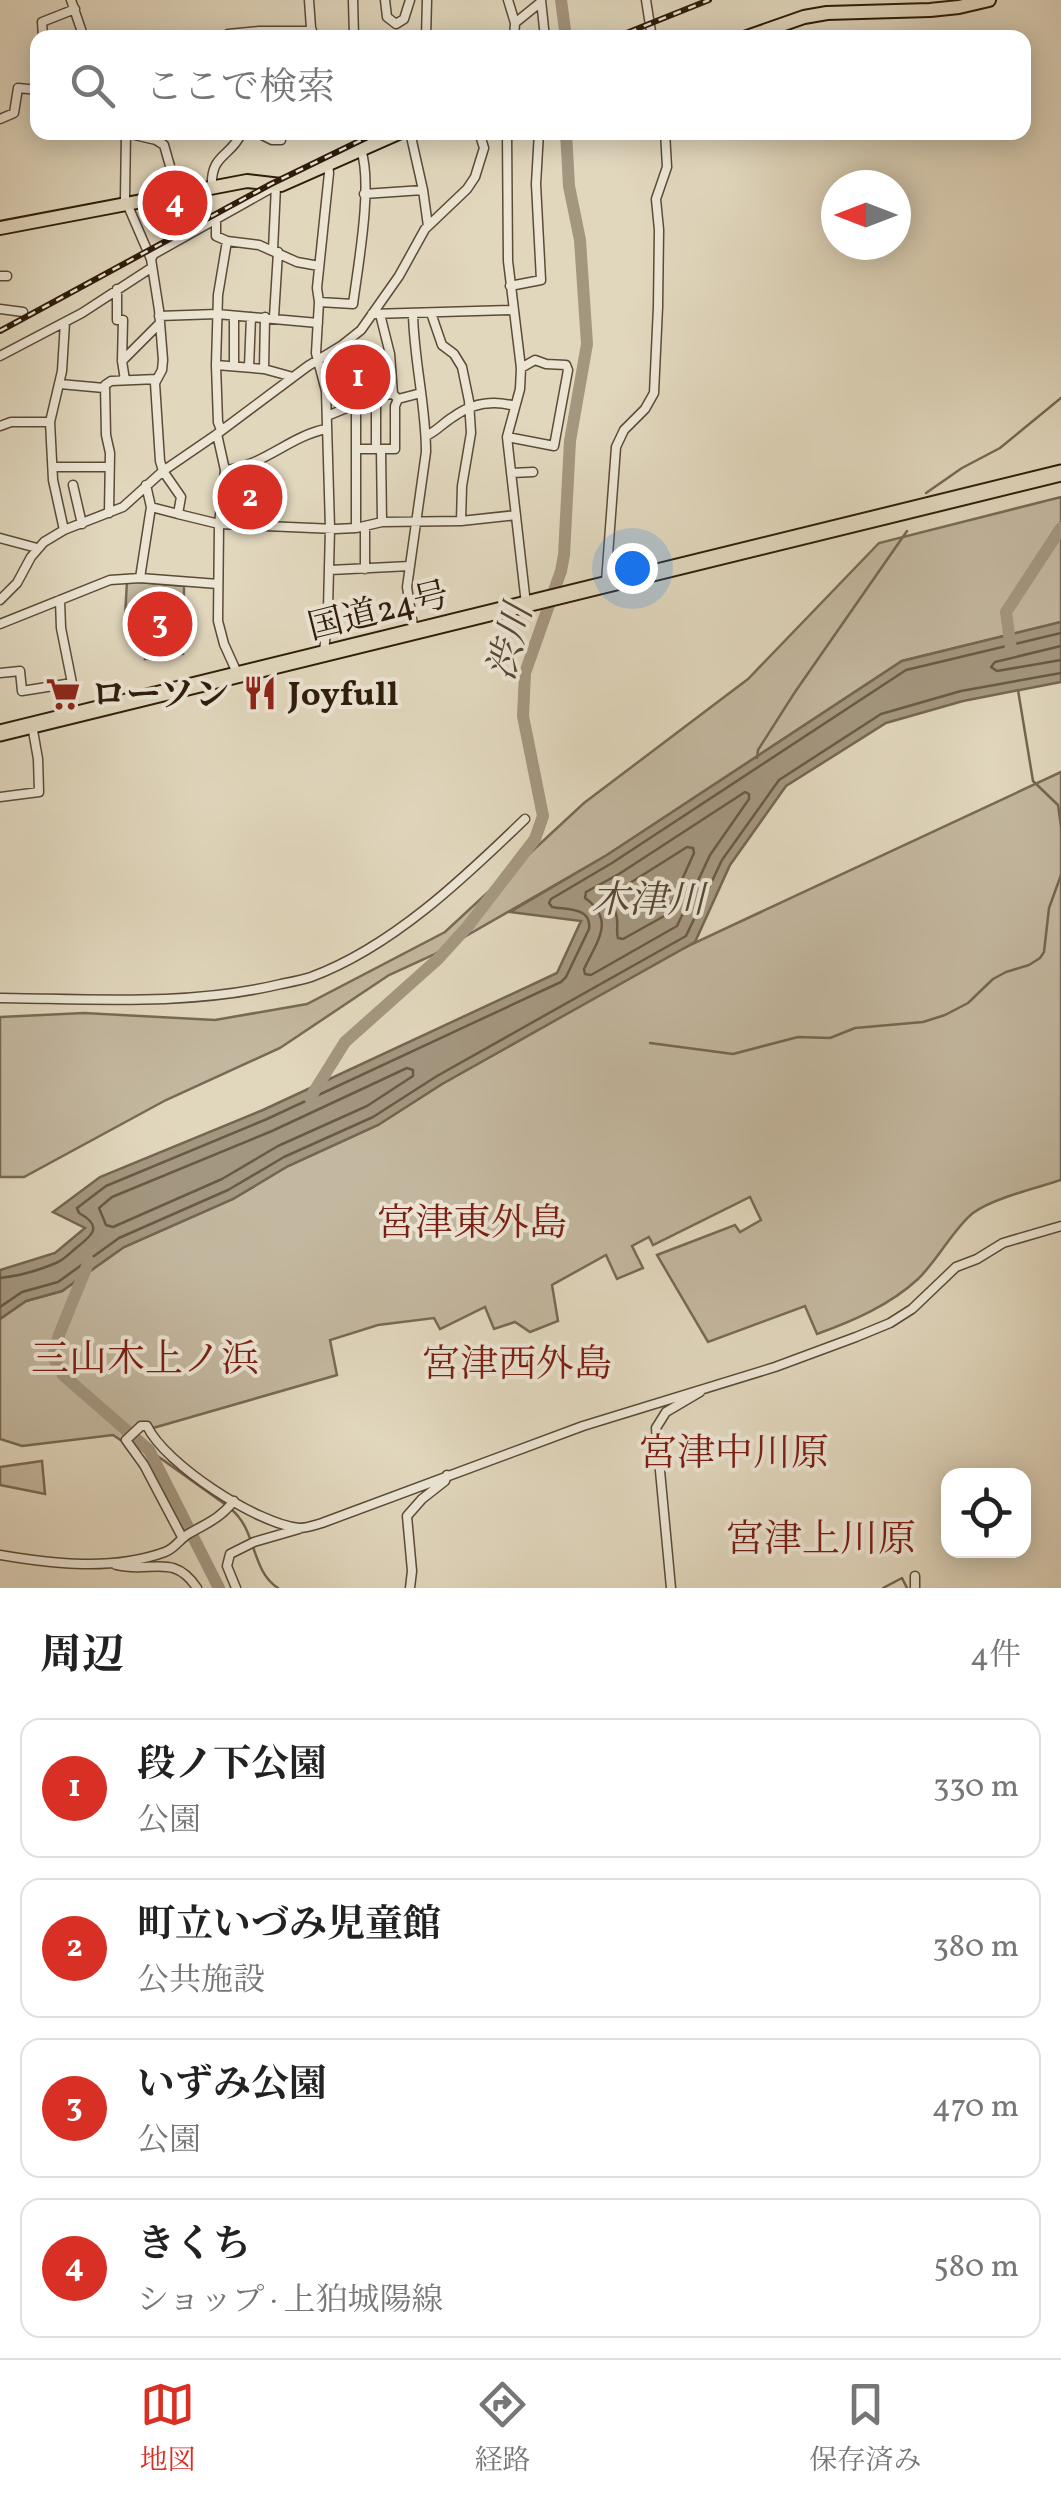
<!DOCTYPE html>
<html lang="ja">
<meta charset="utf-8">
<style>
:root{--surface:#fff;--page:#f6f6f6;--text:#222;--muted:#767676;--line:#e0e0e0;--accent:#d93025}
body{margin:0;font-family:Vollkorn,"Noto Serif JP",serif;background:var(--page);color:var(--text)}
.controls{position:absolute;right:30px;bottom:30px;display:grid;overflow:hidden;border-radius:20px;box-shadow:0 5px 25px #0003}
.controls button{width:90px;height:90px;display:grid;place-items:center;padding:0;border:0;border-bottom:2px solid var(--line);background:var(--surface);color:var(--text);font:50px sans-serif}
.compass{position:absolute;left:821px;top:170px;width:90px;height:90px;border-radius:50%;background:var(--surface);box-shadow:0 5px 25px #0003;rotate:270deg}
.you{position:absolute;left:632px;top:568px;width:35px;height:35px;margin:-25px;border:8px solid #fff;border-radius:50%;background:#1a73e8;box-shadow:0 0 0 15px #1a73e833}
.badge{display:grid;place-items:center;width:65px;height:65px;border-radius:50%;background:var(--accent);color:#fff;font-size:32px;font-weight:700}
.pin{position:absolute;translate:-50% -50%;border:5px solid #fff;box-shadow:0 2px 10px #0006}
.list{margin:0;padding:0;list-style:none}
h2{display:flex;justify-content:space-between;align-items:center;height:130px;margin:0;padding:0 40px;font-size:42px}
h2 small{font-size:32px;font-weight:400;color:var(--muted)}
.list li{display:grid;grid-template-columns:65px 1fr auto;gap:30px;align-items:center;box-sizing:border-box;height:140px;margin:0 20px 20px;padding:0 20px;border:2px solid var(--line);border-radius:20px}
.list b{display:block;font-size:38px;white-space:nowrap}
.list p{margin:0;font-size:32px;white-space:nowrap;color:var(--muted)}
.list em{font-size:32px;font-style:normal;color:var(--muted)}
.icon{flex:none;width:55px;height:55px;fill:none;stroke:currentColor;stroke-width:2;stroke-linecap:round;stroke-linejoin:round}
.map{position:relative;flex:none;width:1061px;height:1588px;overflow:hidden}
.search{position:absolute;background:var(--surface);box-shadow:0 5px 25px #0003;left:30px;right:30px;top:30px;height:110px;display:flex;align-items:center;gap:25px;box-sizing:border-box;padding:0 35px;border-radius:20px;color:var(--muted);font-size:38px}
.sheet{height:770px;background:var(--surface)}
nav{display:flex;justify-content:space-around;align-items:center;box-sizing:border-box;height:140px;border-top:2px solid var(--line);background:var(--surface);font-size:28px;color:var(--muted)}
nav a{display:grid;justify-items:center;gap:5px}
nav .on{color:var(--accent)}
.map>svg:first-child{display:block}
.green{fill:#c3b79f;stroke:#786a54;stroke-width:2.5}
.water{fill:#a49780;stroke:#756651;stroke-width:2.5}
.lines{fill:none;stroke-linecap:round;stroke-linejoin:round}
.shore{stroke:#695a45;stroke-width:2.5}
.stream{stroke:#756651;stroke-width:2.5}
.river{stroke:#a49780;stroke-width:12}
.street-casing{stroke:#5b4b37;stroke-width:11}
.primary-casing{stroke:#2e1c0a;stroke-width:16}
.highway-casing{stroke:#2e1c0a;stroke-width:19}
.street{stroke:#ece5d4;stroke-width:8}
.primary{stroke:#e1d7bd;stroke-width:12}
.highway{stroke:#e1d7bd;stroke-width:15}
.rail-casing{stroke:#2e1c0a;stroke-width:6}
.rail{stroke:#ece5d4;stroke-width:2.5;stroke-dasharray:8;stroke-linecap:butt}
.labels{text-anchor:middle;stroke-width:8;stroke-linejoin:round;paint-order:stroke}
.street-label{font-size:35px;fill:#2e1c0a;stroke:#ece5d4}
.poi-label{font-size:35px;font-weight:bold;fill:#2e1c0a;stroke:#ece5d4;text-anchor:start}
.water-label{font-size:38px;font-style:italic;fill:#574733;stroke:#ece5d4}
.neighbourhood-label{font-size:38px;fill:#7a1f14;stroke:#ece5d4}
</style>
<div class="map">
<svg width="1061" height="1588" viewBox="0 0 1061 1588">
<rect width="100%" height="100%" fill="#e1d7bd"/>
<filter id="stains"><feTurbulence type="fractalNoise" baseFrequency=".002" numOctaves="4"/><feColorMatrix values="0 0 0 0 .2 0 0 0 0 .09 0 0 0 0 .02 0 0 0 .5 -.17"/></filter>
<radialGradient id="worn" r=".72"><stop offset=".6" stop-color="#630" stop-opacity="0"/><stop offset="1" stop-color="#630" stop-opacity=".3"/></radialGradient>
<!-- green -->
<path class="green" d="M356,340L367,361L375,393L352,401L339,352Z
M1061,497V622L902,661L607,855L433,955L389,975L280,1048L166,1100L24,1177H0V1017L84,1013L215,1020L307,1004L445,932L584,803L748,679L879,543Z
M127,581L184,586L183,654L145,659L146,636L136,630L137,618L125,617Z
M1061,772V1180C1037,1188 993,1198 973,1213C954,1228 937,1261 918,1279C890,1305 853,1321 817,1334L805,1306L708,1342L657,1255L735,1225L740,1232L761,1220L750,1197L653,1245L649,1237L632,1246L643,1268L617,1279L606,1255L552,1285L558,1321L530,1332L515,1322L494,1329L485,1307L440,1329L434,1318L378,1325L330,1340L337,1375L153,1428L150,1424L138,1423L122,1441L113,1435L22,1446L0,1439V1319L26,1301L62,1291L124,1247L233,1199L288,1166L378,1125L442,1084L675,952Z
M42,1461L45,1494L0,1485V1467Z"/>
<!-- water -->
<path class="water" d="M1061,622V682L963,701L886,723L786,786L730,865L695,942L442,1084L378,1125L288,1166L233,1199L124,1247L62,1291L26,1301L0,1319V1270L55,1253L85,1228L53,1212L100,1177L263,1110L557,973L581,921L510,912L607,855L902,661Z"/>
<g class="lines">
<!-- shore -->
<path class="shore" d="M1061,646L995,662L991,667L997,671L1061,660
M745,792L749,794V799L710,855L677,926L591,975L585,974L584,969C597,941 616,920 585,898L586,892L619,874Z
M687,847L693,848L694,853L666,915L623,939L618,938C616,932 618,927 617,920C617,911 611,904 611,895Z
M407,1068L413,1070V1076L367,1106L278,1146L222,1179L113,1227L106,1225L99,1208L112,1197L272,1131Z
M0,1278C18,1276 40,1270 56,1263C64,1260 70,1253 76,1248C93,1235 103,1226 79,1213L77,1208L106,1186L267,1119L561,982L566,977L589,929C592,907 567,910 552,907L549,903L551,899L612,863L906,670L1061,633
M0,1307L22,1292L58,1282L119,1238L228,1190L284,1157L373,1117L437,1076L686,936L722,860L779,780L881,714L961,691L1061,673"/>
<!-- stream -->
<path class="stream" d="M926,493L962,468L1000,448L1061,398
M1018,690L1033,781L1058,805L1061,826
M757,758L758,750L795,692L907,531
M650,1043L733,1054L798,1037L830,1038L855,1028L923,1022L945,1015L968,1003L993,979L1006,972L1029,965L1040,958L1044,952L1049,908L1061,875
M149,1450L226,1505
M232,1510C257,1531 251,1571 278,1588
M883,1588L902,1578L907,1588"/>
<!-- river -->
<path class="river" d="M561,0L566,38
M1011,649L1006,612L1061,528
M310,1098L345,1042L438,959L468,926L535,839L543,816L523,716L525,673L561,571L564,555L570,441L587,344L580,240L569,186L566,132
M89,1261L59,1335L53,1357L63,1375L149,1450L219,1588"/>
<!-- street casing -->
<g class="street-casing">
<path id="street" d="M71,0L84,38
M309,0L311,28L315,38
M353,0L354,37
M385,0L387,17L396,24L404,19L410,0
M508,0L515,23L514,38
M541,0L545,38
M646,0L652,38
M515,23L541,2
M228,34L259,31H312
M43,37L42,22L75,9
M333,38H383
M426,38L427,0
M0,119L14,113L18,88L38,90
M126,132L125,199L151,259L159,310L163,360L162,370L155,383L160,461L163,471L181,497L178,514L151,507
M256,132L272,140H281V132
M410,132L423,190L428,226
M507,132L508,261L521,368L520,389L507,437L526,604
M126,133L156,140L164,145L178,194
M212,188C210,153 231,158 242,132
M364,194L423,190
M216,219V236L227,241
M273,250L276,186
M151,259L154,254L275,186
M0,276H7
M510,286L541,280L536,184L539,132
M117,289V320H123L122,361L125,380
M319,302L353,304C358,266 373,184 361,150
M0,309L23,312
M431,313L442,345L454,354L462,367L469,401L471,433L462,486L461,521
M372,314L513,310
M380,314L390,354L393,394
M413,314C414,361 426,406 426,452L407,587L414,632
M159,316L217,314L318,323
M274,317L278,252
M0,356L82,313L151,268
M122,361L159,324
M216,365L264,369L293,377
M234,366V316
M249,367L251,317
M264,369L265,317
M60,384L104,388
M376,396V449
M356,404V449H395V406L398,399
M327,416L376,396L393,394L398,399L421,393
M0,426L11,422H50
M221,430L218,422L216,365L218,295L227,241L259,245L297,262L319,266
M217,434L225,470L219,524L218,621L224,644L238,675
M426,436C437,431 443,423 453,417C472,403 493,400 515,406
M507,437L554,446L568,370L566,365L546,364L535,360L521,368
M381,450L382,522
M53,467H109
M225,470C262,467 290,436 326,429
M511,473L533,472
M73,485L82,524
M109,513L110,453L106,435L105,385L111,381L157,379
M178,514L219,524L335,529L356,528L382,522L461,521L516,515
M365,526V569
M356,528V449
M64,530L53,480L50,422L62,371L65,322
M0,538L37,548
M330,570L410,566
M140,578L151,507L146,485
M606,582L616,447L624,430L645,409L654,393L658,307L659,230L656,199L667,167L665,132
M0,600L17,583L31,557L44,542L64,530L123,507L163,471L217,434L308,366L341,346L361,330L399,276L425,229L467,189L475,177L484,148L479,132
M0,624L110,580L140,578L218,584
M324,653L328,609L330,528L326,391L316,353L319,302L317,288L329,173L328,164
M0,673L20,671L22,691L72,683L61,628L60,600
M0,797L39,792L38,759L32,725
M0,998C93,999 190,1006 281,984C291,982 302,980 311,977C392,947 464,878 525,819
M182,1537L144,1465L126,1440L141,1426H147C165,1464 257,1524 299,1528C307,1528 315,1525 322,1523L583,1426L775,1367L856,1337L890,1323L912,1309L956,1267L977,1259L1003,1243L1061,1226
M0,1555C54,1564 113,1571 165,1552C176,1548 180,1538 190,1533C209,1522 219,1519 234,1501
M116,1565C151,1574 173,1552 197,1588
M915,1576V1588
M236,1588L227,1566L230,1554L254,1542L299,1529
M410,1588L412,1571L407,1516L422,1499L445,1481L447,1475
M671,1588L656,1428L666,1412L700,1392"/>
</g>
<!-- primary casing -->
<g class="primary-casing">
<path id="primary" d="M744,38L804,17L827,13L930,10L959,7L989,0
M0,228L247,181L281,185L401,132"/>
</g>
<!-- highway casing -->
<g class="highway-casing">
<path id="highway" d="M0,733L1061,473"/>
</g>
<!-- street -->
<use href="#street" class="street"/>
<!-- primary -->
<use href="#primary" class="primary"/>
<!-- highway -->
<use href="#highway" class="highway"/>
<!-- rail casing -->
<g class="rail-casing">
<path id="rail" d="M614,38L709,0
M0,331L271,184L378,132"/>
</g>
<!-- rail -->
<use href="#rail" class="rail"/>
</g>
<!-- icons -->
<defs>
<g id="restaurant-bare" transform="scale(2.7)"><path d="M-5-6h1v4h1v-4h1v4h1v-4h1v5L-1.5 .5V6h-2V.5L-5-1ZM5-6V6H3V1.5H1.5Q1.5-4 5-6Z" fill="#8f2418" stroke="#ece5d4" stroke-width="2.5" paint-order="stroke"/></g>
<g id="supermarket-bare" transform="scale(2.7)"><path d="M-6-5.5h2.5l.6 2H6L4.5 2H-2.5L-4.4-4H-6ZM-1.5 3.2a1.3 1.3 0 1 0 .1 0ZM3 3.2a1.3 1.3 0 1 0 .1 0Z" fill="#8f2418" stroke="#ece5d4" stroke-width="2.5" paint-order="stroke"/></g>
</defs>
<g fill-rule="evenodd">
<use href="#restaurant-bare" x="260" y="693"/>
<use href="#supermarket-bare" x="63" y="694"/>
</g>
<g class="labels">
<!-- street labels -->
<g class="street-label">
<text transform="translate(378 610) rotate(-14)" y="12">国道24号</text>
</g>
<!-- poi labels -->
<g class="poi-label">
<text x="288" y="705">Joyfull</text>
<text x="91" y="706">ローソン</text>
</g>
<!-- water labels -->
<g class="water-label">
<text transform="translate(509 642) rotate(-75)" y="13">渋川</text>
<text x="648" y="912">木津川</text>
</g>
<!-- neighbourhood labels -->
<g class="neighbourhood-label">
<text x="472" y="1235">宮津東外島</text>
<text x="145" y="1371">三山木上ノ浜</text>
<text x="517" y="1376">宮津西外島</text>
<text x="734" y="1465">宮津中川原</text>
<text x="821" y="1551">宮津上川原</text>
</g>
</g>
<rect width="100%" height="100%" filter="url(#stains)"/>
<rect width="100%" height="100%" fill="url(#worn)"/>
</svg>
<div class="controls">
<button><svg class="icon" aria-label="locate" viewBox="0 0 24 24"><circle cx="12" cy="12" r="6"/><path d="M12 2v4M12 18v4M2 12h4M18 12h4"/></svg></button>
</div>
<svg class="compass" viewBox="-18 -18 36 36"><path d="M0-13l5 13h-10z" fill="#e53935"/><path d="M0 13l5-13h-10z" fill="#767676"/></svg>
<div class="you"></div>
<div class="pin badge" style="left:358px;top:377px">1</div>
<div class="pin badge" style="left:250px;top:497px">2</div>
<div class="pin badge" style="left:160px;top:624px">3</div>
<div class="pin badge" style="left:175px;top:203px">4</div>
<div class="search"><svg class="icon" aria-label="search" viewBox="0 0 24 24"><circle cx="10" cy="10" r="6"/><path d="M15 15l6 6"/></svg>ここで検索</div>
</div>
<section class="sheet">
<h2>周辺<small>4件</small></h2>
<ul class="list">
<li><span class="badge">1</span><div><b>段ノ下公園</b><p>公園</p></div><em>330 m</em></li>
<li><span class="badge">2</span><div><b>町立いづみ児童館</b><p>公共施設</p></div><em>380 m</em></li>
<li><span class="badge">3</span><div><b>いずみ公園</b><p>公園</p></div><em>470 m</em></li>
<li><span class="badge">4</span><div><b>きくち</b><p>ショップ · 上狛城陽線</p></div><em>580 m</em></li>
</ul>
</section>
<nav>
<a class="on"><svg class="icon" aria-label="map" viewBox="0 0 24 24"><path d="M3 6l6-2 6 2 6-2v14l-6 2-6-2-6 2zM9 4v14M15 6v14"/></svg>地図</a>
<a><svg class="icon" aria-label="directions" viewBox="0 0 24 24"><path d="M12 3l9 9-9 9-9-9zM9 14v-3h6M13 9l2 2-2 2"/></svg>経路</a>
<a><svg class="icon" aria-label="saved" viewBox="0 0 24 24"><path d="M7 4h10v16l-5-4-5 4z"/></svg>保存済み</a>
</nav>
